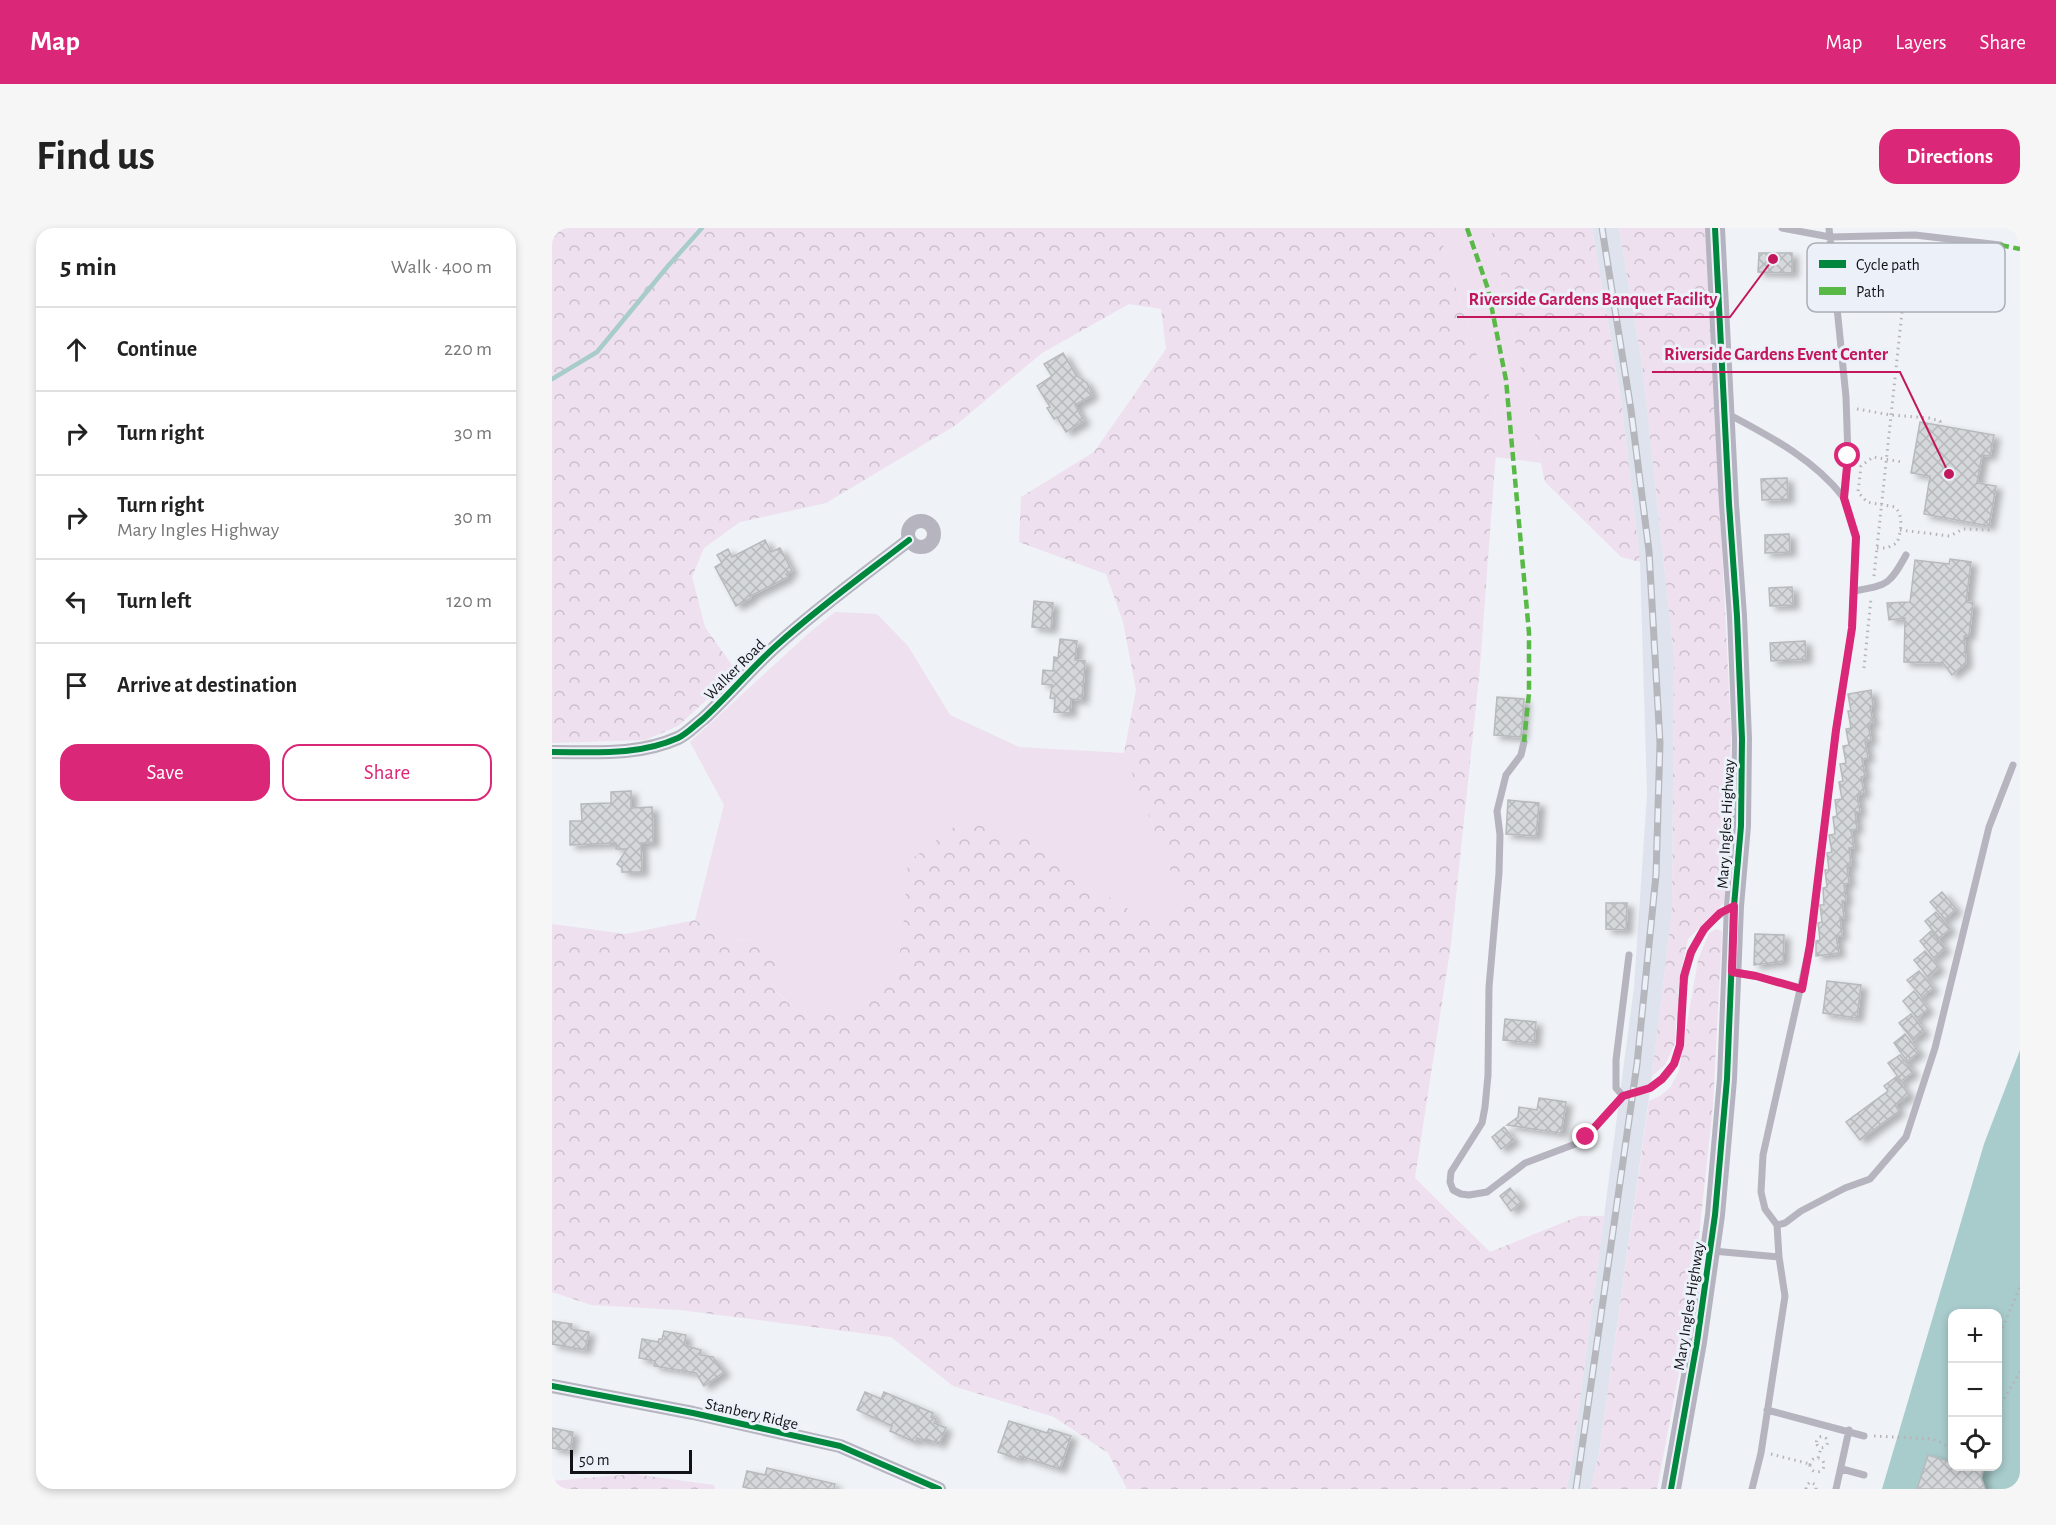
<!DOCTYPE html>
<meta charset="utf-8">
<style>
:root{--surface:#fff;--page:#f6f6f6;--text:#222;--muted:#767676;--line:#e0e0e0;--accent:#db2777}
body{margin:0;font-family:"Alegreya Sans",sans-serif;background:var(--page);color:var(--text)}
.controls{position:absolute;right:18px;bottom:18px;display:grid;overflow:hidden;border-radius:12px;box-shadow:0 3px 9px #0003}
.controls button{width:54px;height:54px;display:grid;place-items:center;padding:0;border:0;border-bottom:2px solid var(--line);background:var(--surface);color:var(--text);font:30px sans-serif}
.scale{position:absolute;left:18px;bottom:15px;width:122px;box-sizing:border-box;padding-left:6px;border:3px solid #121316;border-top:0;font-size:16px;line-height:21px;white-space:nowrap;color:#121316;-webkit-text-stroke:4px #ecf1f9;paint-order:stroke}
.stop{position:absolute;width:18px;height:18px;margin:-14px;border:4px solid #db2777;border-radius:50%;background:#fff}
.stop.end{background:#db2777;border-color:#fff;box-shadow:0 2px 6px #0008}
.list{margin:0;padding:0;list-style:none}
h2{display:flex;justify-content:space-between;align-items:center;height:78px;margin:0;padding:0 24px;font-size:26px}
h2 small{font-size:20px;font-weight:400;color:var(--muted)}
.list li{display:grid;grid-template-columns:39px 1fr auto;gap:18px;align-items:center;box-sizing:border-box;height:84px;padding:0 24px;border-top:2px solid var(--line)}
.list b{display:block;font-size:22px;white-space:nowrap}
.list p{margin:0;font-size:20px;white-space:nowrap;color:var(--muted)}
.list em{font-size:20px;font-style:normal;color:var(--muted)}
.actions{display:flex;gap:12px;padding:18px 24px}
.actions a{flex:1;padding:14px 0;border:2px solid var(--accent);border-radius:18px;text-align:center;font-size:21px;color:var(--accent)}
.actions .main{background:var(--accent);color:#fff}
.icon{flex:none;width:33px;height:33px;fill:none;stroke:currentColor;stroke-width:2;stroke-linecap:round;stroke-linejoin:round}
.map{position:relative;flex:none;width:1468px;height:1261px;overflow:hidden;border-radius:18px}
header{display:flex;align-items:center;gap:36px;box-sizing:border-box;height:84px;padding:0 30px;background:var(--accent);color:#fff}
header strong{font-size:28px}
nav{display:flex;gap:33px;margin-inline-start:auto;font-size:21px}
.intro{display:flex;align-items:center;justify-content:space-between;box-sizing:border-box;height:144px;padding:0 36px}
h1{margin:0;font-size:42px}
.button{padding:15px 27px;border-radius:18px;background:var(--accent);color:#fff;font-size:21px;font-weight:700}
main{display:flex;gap:36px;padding:0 36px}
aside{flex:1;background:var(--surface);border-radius:18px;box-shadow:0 3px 9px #0003}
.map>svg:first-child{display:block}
.built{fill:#dee3ee}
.grass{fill:#eee0ef}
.forest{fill:url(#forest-crowns)}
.water{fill:#a8cbcb;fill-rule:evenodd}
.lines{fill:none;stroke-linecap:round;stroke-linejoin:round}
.stream{stroke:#a8cbcb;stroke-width:4.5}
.building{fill:url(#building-cross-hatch);stroke:#b7babd;stroke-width:1.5;filter:url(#shadow)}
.path{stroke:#b4b3ba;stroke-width:3;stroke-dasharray:1.5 4.5;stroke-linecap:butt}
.lane{stroke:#b6b4bf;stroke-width:7}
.street{stroke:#b6b4bf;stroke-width:14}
.secondary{stroke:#b4b3bf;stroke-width:20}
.rail-casing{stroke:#b6b6bd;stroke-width:7}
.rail{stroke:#ecf1f9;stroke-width:4.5;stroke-dasharray:14;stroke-linecap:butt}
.quiet{stroke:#58b947;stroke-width:4.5;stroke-dasharray:9 4.5;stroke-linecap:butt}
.cycleway-casing{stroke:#ecf1f9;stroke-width:10}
.cycleway{stroke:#00873e;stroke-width:6}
.route{stroke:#db2777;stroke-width:8}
.labels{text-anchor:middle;stroke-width:6;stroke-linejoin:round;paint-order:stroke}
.street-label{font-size:16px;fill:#121316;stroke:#ecf1f9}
.key{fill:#ecf1f9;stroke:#abaeb5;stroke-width:1.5}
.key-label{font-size:16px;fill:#121316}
.leader{fill:none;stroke:#c2185b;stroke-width:2}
.callout-dot{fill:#c2185b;stroke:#ecf1f9;stroke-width:2}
.callout-label{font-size:18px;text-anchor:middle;font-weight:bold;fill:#c2185b;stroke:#ecf1f9;stroke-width:6;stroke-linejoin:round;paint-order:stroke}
</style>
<header>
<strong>Map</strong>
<nav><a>Map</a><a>Layers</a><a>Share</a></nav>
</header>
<div class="intro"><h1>Find us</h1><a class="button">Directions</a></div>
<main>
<aside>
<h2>5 min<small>Walk · 400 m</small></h2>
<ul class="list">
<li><svg class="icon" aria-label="ahead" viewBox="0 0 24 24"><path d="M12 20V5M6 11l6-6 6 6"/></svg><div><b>Continue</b></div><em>220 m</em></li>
<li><svg class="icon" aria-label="right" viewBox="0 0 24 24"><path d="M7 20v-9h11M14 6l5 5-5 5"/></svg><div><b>Turn right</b></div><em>30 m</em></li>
<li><svg class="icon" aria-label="right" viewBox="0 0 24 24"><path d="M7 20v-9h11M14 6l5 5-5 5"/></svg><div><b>Turn right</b><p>Mary Ingles Highway</p></div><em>30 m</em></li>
<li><svg class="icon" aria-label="left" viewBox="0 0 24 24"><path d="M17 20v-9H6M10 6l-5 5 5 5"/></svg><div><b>Turn left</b></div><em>120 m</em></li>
<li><svg class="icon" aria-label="arrive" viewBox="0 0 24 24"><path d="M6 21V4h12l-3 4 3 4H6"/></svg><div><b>Arrive at destination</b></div></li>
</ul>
<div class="actions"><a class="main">Save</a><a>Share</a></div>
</aside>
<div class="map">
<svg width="1468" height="1261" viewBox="0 0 1468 1261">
<defs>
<pattern id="forest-crowns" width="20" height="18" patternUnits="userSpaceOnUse" patternTransform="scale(1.5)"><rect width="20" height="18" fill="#eee0ef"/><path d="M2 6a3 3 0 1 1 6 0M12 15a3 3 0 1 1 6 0" fill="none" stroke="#cbbfcc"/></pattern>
<pattern id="building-cross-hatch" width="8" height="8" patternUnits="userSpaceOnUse" patternTransform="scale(1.5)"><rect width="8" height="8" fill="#d5d8db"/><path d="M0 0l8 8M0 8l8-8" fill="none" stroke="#b6b8bb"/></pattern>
<filter id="shadow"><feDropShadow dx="6" dy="4" stdDeviation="3" flood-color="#0004"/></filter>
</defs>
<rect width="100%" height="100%" fill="#eff2f6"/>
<!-- built -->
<path class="built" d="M1040,0H1067L1090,135L1122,428L1120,684L1100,848L1047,1225L1039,1261H1014L1019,1240L1082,759L1095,566L1088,334L1069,172Z"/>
<!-- grass -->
<path class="grass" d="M886,0H939L989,235L943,229L946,196Z
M283,384L325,386L356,418L398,487L467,519L572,525L632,677L606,697L564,674L351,703L345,743L289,789L244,782L225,764L204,711L172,712L143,692L172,577L138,514L257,405Z"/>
<!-- forest -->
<path class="forest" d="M0,0H886L946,196L928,439L899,716L863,950L938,1024L1027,988H1052L1019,1240L1014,1261H575L556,1225L502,1189L401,1158L339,1109L128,1082L39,1077L0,1064V696L74,706L143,692L172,712L204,711L225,717V765L244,782L289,789L345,743L351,703L356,634L411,592L480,611L564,674L606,697L632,677L572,525L584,462L571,394L554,346L467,314L469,269L542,224L614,121L609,81L577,76L490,125L404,197L274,275L188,294L152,320L140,349L153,399L185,444L126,498L93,512L0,515Z
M939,0H1040L1069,172L1088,334L1069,329L993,254Z
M1067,0H1154L1179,503L1174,673L1136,711L1127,753L1123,815L1113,837L1100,848L1120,684L1122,428L1090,135Z
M1164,701L1170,703L1161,876L1140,1075L1105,1261H1039L1047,1225L1097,873L1108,868L1118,860L1127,843L1146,732L1157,705Z
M81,1246L162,1257L163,1261H0V1253Z"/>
<!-- water -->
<path class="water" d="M1468,822V1261H1330L1432,916ZM1400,1086H1446V1238H1400Z"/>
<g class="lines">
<!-- stream -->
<path class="stream" d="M0,151L45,124L116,38L150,0"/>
</g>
<!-- building -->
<path class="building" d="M1207,25H1240V45L1206,44Z
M511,125L524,147L535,155L540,167L523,177L532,193L514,204L505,189L502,191L495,180L498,179L485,158L500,148L492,136Z
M1368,194L1442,207L1438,228L1430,227L1425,255L1444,258L1437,298L1372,286L1378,248L1359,245Z
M1235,250L1236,271L1210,272L1209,251Z
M1237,306L1238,324L1213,325V307Z
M213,312L219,324L228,320L240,343L234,346L236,349L198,368L199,370L184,378L163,339L170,335L165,327L176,321L180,329Z
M1398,331L1419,334L1414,374L1421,375L1417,407L1412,408L1414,435L1400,447L1391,435L1352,434L1353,390L1337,392L1335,375L1358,374L1363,332L1397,336Z
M1240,359L1241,377L1218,378L1217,360Z
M482,373L501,375L499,401L480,399Z
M508,411L525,413L523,432L533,433L530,472L519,471L518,485L502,484L503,471L498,470L500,457L490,456L491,442L501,443L502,429L506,430Z
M1253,413L1254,431L1219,433L1218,415Z
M1319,462L1321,478H1318L1321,495L1316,496L1319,512L1313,513L1316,530L1310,531L1313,548L1309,549L1312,565L1305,567L1308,584H1303L1305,601L1299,602L1302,620H1297L1299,637L1295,638L1297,655L1292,656L1294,673H1290L1292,690H1288L1290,708H1284L1287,725L1264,728V713L1268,712L1266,695L1270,694L1268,677H1272L1271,660L1275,659L1273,642H1277L1275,625L1280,624L1277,607L1283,606L1281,589L1285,588L1283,572L1290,571L1287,554L1291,553L1288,536L1294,535L1291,518L1297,517L1294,501L1299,500L1296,483H1299L1296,466Z
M945,469L972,471L969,509L942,507Z
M79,563V580L100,579L101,615H89L90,644H70V640L65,636L75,621H64V615L18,617V593H30L29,576L59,575V564Z
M956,572L987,575L984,608L954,606Z
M1390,664L1404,681L1393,691L1378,674Z
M1054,675H1075L1074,702L1054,701Z
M1384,684L1398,701L1387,710L1373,693Z
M1379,703L1393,720L1382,730L1368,713Z
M1203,706L1232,707L1231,733L1202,737Z
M1373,723L1387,740L1376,749L1362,732Z
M1367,743L1381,760L1370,769L1355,752Z
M1275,753L1309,757L1305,790L1271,785Z
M1362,763L1376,781L1365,790L1351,773Z
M1359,786L1372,803L1361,812L1347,795Z
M953,791L984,794L982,815L951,812Z
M1353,806L1367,824L1355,833L1342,815Z
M1348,827L1361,844L1349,853L1336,835Z
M1344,849L1357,867L1343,877L1347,883L1308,912L1294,894L1336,863L1332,858Z
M987,870L1014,874L1009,905L955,897L966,889L967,879L985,882Z
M952,899L962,912L949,921L940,909Z
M958,960L969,974L959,983L948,968Z
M0,1093L20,1096L19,1101L37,1104L33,1122L0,1116Z
M112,1103L134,1107L132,1117L149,1122L148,1127L161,1129L172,1144L152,1158L144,1145L102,1138L103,1133L87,1130L90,1111L106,1114L107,1111H110Z
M313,1164L329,1171L332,1164L381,1185L379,1189L384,1191L382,1195L394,1200L387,1216L375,1211L374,1214L365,1210L363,1214L338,1203L340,1198L305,1182Z
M457,1193L495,1205L497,1201L519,1208L508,1241L468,1228L466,1231L446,1224Z
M0,1200L21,1204L18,1223L0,1220Z
M1376,1227L1401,1235V1239H1432L1429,1250L1433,1261H1365Z
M215,1240L283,1256L282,1261H200L191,1259L195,1243L213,1247Z"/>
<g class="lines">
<!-- path -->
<path class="path" d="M1305,181L1339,187L1377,190L1388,193L1389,198
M1348,302L1398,308L1411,301L1438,302
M1325,320H1335L1345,315C1349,304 1352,288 1343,279L1315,274L1306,264L1309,238L1321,229L1350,234
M1322,348L1357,18
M1312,440L1319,370
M1446,1111L1468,1058
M1446,1181L1468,1144
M1322,1208L1381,1211L1400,1220
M1264.5 1214a5.5 5.5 0 1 1 11 0a5.5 5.5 0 1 1-11 0Z
M1219,1226L1258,1236
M1266,1230L1269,1220
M1258 1237a7 7 0 1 1 14 0a7 7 0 1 1-14 0Z
M1254,1261V1258L1258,1254L1264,1257V1261"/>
<!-- lane -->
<path class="lane" d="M1230,0L1278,9L1363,7L1448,17
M1277,0L1294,169L1296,229L1292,270L1304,309L1300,400L1284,502L1258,717L1211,927L1209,964L1213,981L1225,997L1233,995L1249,983L1293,960L1318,951L1354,909L1383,820L1437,599L1461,537
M1176,186C1219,209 1262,231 1292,270
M1302,363C1335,357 1337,358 1354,327
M972,514L969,527L954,547L945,583L948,607L947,645L937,759L936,847L933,879L930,895L899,944L898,954L901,962L909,966L917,967L935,964L973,935L1026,915L1034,909L1071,868L1064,860V832L1077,727
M1182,744L1204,748L1250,761
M1071,868C1091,865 1114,855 1123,834C1130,818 1128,801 1129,784C1131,744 1140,699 1179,680
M1225,997L1227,1029
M1161,1023L1227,1029L1233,1068L1209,1225L1200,1261
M1215,1182L1312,1208
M1290,1241L1312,1247
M1284,1261L1297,1202"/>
<!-- street -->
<path class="street" d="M356 306a13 13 0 1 1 26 0a13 13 0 1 1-26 0Z
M0,524C42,524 86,528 126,510C135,506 143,497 151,491C177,467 199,440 225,417C267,379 313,346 357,312
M0,1158L141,1185L288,1218L387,1261"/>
<!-- secondary -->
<path class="secondary" d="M1119,1261L1145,1114L1163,987L1175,851L1182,678L1189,598L1190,511L1185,388L1177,276L1163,0"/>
<!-- rail casing -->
<g class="rail-casing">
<path id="rail" d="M1024,1261L1085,836L1104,647L1108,515L1097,323L1079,182L1050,0"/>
</g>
<!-- rail -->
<use href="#rail" class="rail"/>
<!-- quiet -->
<path class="quiet" d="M915,0L936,61L954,152L977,405V465L972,514
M1448,17L1468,21"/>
<!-- cycleway casing -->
<g class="cycleway-casing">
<path id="cycleway" d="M0,524C42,524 86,528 126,510C135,506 143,497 151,491C177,467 199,440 225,417C267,379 313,346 357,312
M0,1158L141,1185L288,1218L387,1261
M1119,1261L1145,1114L1163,987L1175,851L1182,678L1189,598L1190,511L1185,388L1177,276L1163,0"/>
</g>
<!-- cycleway -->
<use href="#cycleway" class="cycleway"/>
</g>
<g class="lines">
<!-- route -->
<path class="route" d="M1034,909L1071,868L1098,860L1110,851L1122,836L1128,817L1132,748L1139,724L1152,701L1168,685L1182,678L1180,744L1204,748L1250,761L1258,717L1284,502L1300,400L1304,309L1292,270L1296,228"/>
</g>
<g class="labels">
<!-- street labels -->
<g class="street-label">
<text transform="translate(182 441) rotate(-45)" y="6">Walker Road</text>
<text transform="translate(1173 596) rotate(-87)" y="6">Mary Ingles Highway</text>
<text transform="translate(1136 1078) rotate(-81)" y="6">Mary Ingles Highway</text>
<text transform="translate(200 1185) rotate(13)" y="6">Stanbery Ridge</text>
</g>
</g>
<!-- legend -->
<rect x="1255" y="15" width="198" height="69" rx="9" class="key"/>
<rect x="1267" y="32" width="27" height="8" fill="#00873e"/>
<rect x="1267" y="59" width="27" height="8" fill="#58b947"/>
<g class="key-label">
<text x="1304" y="42">Cycle path</text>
<text x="1304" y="69">Path</text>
</g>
<!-- callouts -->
<path class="leader" d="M1221 31L1178 89H905M1397 246L1348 144H1100"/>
<g class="callout-dot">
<circle cx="1221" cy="31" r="6"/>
<circle cx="1397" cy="246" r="6"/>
</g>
<g class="callout-label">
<text x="1041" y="77">Riverside Gardens Banquet Facility</text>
<text x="1224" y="132">Riverside Gardens Event Center</text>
</g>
</svg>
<div class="controls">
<button>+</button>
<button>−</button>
<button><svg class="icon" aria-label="locate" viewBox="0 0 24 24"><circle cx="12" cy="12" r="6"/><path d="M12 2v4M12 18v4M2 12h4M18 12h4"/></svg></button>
</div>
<div class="scale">50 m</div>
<div class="stop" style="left:1296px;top:228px"></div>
<div class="stop end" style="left:1034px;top:909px"></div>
</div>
</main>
